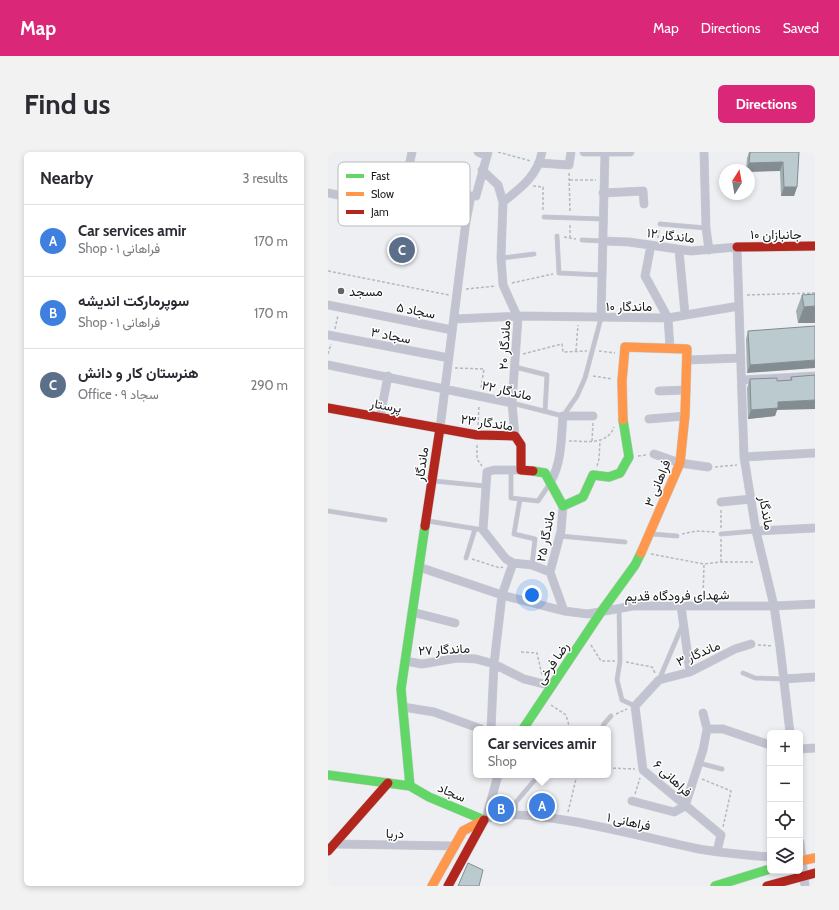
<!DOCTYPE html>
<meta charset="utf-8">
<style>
:root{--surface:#fff;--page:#f2f2f3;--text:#2b2b33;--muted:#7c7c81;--line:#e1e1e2;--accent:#db2777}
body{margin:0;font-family:Cabin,Vazirmatn,sans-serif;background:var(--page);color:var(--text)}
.controls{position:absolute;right:12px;bottom:12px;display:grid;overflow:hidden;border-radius:6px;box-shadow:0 2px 6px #0003}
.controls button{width:36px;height:36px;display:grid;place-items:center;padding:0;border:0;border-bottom:1px solid var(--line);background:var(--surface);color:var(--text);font:20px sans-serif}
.compass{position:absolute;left:391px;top:12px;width:36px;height:36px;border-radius:50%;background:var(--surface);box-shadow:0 2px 6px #0003;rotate:11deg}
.you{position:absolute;left:204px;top:443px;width:14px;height:14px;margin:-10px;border:3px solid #fff;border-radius:50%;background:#1a73e8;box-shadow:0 0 0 6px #1a73e833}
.badge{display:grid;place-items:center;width:26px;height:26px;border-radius:50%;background:var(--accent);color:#fff;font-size:13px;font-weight:700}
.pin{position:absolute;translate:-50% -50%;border:2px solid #fff;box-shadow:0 1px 4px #0006}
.popup{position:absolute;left:145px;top:574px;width:138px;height:52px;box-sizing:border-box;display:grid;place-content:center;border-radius:6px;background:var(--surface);filter:drop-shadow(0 1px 3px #0005);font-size:13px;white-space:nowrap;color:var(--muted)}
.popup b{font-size:15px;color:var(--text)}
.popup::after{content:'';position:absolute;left:50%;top:100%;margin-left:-8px;border:8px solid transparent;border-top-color:var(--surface)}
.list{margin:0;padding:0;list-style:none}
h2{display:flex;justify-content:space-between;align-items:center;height:52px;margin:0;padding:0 16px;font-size:17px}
h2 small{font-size:13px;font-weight:400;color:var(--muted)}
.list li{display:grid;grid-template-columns:26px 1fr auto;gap:12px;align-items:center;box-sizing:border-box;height:72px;padding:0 16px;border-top:1px solid var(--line)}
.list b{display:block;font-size:15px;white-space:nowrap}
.list p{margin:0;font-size:13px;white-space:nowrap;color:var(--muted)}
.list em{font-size:13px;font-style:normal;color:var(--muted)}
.icon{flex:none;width:22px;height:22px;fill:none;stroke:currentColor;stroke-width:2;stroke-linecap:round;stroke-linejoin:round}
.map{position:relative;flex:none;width:487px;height:734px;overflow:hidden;border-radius:6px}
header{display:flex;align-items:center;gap:24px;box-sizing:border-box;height:56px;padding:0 20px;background:var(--accent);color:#fff}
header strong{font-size:19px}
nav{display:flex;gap:22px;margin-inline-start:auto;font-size:14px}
.intro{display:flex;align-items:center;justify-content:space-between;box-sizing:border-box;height:96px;padding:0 24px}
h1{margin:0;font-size:28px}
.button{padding:10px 18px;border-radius:6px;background:var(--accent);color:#fff;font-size:14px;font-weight:700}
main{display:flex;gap:24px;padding:0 24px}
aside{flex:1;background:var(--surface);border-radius:6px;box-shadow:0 2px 6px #0003}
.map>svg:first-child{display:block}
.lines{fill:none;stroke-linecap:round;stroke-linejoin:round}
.lane-casing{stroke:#cccdcf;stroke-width:5}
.street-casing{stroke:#cccdcf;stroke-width:9}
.fast-casing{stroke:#cccdcf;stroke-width:10}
.slow-casing{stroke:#cccdcf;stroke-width:10}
.jam-casing{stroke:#cccdcf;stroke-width:10}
.path{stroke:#b6b8c1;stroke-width:1.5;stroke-dasharray:3 2;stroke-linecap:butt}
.lane{stroke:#c2c3d0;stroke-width:4}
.street{stroke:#c2c3d0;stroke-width:8}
.fast{stroke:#63d668;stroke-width:9}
.slow{stroke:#ff974d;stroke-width:9}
.jam{stroke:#b3261e;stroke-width:9}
.wall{fill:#a1aeb2}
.shaded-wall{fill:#838d91}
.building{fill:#bbcacf;stroke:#838d91}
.poi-dot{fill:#636466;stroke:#fff;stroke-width:1.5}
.labels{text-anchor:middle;stroke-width:3;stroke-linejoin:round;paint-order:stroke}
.street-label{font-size:13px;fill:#18191b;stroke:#fff}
.poi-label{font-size:13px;fill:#18191b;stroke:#fff;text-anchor:start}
.key{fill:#fff;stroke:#bababb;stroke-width:1}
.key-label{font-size:11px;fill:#18191b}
</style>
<header>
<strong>Map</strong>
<nav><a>Map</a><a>Directions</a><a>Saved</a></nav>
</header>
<div class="intro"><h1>Find us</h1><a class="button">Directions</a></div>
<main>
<aside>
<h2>Nearby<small>3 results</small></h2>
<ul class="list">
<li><span class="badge" style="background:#3f7fe0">A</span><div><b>Car services amir</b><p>Shop · فراهانی ۱</p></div><em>170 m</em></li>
<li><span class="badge" style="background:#3f7fe0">B</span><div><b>سوپرمارکت اندیشه</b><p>Shop · فراهانی ۱</p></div><em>170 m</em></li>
<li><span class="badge" style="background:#5c6f8a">C</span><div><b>هنرستان کار و دانش</b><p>Office · سجاد ۹</p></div><em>290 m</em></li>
</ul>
</aside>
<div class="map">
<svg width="487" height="734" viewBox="0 0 487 734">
<rect width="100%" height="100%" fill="#edeff2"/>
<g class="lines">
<!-- lane casing -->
<g class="lane-casing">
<path id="lane" d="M216,65L275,67
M332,72L378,76
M229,84L231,121L274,123
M254,88L275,89
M173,106L206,102
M187,215L219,223L217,259
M184,251L235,264L249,244L257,226L273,166
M183,317V346L210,349L221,333
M106,329L157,334
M192,347L186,382L207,387L204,413
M0,359L57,368
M100,369L155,378
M324,382L349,384
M393,382L428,379
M232,384L297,390
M138,406L147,377
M291,456L292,509L289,528L294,548L307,554
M415,521L427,526L456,527
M331,528L354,474
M274,577L276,572L283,564
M371,611L394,617
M186,663L188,650L211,623"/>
</g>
<!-- street casing -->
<g class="street-casing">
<path id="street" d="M150,0L159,4
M256,0H302
M376,0L378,76L381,98
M212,11L241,13L243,0
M154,18L170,33L175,50L173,106L175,133L190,166L184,251L187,284
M0,41L138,69
M275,41L315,39L316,52
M175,50C193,36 210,23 214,0
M72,57L84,0
M275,89L301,90L363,99L409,95L416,305L428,379L446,454L452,495L462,581
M323,93L317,124L340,166L342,196
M351,98L357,162
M0,153L124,178
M273,166L277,0
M126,167L195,164L340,166L411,154
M0,183L121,206
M359,208L413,206
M0,213L184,251
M414,228L487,224
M331,239L358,238
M52,265L60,224
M321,267L357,264
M112,276L138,69L143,44H148L160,0
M326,302L352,311L380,315
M416,305L487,301
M193,318H166L159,320L155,378L178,407L185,411L204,413L222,420L233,379L235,354
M223,329C234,309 233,287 235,264H265
M393,350L423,347
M428,379L487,376
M91,415L174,443L236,459L260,462L305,454H446L487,452
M222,420L236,459
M353,454L362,520
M84,460L127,471
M77,509L94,512L129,506L148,507L166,512L196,527L224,534
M456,527L487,525
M75,555L106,560L153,577
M375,561L379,577
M163,577L166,512L174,443L185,411
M472,597L487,596
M304,649L346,660L357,654L375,598L379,577H395L442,593
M158,667L170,623
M156,668C187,649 326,688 366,696C391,701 417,703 442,705
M472,690L477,734
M6,692L127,694
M389,699L393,683L315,618L307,554L331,528L362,520L407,497L423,492"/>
</g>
<!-- fast casing -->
<g class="fast-casing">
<path id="fast" d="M205,319L217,321L235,354L255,345L265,323L281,325L292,321L301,305L295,268
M195,577L273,460L307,413L313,401
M0,623L82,634L101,645L156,668
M82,634L73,537L97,374
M387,734L442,717"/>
</g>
<!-- slow casing -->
<g class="slow-casing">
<path id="slow" d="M295,268L294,229L297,195L359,197L357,263L352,311L313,401
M472,709L487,706
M104,734L135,679L156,668"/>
</g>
<!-- jam casing -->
<g class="jam-casing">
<path id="jam" d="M409,95L487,94
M0,256L149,283L187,284L193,293V318L205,319
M97,374L112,276
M0,699L60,631
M120,734L156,668
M439,734L487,721"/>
</g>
<!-- path -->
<path class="path" d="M170,0L203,9
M241,21L242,61
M242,28H268
M205,34L215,35V59
M242,73V86
M236,85L248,87
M330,86L331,78
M0,119L121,143
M184,131L225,122
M138,137L168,134
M419,143L487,141
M7,177L10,163
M248,199L250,173
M271,199L287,201
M0,202L3,192
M195,202L234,192L235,200L259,199
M127,216L156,217L153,236
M265,224L284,227
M150,273L151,253
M241,289C257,289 279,294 286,275
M264,289L265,271
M149,293V307L154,314
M310,304L318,303
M269,314L271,307L272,289
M387,315L409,313
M393,358V376
M354,382L368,379L388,380
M323,402L376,412L393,410H426
M144,407L172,416L175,415
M393,410V387
M375,446L376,412
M263,493L273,509H287
M430,493L445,494
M193,500L209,501L214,523
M298,510L324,515L327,521
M223,553L238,563L242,577
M288,562L299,557
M280,616L307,617
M374,627L403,639L395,675
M307,642L312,626
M240,660L249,623"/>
<!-- lane -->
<use href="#lane" class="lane"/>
<!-- street -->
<use href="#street" class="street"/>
<!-- fast -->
<use href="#fast" class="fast"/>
<!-- slow -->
<use href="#slow" class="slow"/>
<!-- jam -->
<use href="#jam" class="jam"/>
</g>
<!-- wall -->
<path class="wall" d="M421,0H471L469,35L466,44H453L452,19L418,18L419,6Z
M474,143L487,171H470L468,159Z
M487,174L419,221L418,187L420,179Z
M487,223L449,258L447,264L420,267L419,236L422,227L449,229L462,228L463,225Z"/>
<!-- shaded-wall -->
<path class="shaded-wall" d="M455,10L452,19L421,20V18H418L421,11Z
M456,35H469L466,44H453Z
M487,154V171H470L476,155Z
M487,208V216L419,221L422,213Z
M487,248V257L449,258L447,264L420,267L423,258L450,250Z"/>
<!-- building -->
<path class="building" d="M422,0H471L469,35H456L455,10L421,11Z
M487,142V154L476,155L474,143Z
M487,174V208L422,213L420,179Z
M487,223V248L450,250V256L423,258L422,227L449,226V229L464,228L463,225Z
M140,711L155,718L151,734H130Z"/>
<!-- markers -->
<circle class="poi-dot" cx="13" cy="139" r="4"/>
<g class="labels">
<!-- street labels -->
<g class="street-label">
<text x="448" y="87">جانبازان ۱۰</text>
<text transform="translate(343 83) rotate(7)" y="5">ماندگار ۱۲</text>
<text x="301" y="159">ماندگار ۱۰</text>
<text transform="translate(88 158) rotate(11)" y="5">سجاد ۵</text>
<text transform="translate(63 183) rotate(11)" y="5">سجاد ۳</text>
<text transform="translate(176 193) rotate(-87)" y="5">ماندگار ۲۰</text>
<text transform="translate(179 238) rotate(13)" y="5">ماندگار ۲۲</text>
<text transform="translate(58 253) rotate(10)" y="5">پرستار</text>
<text transform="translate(159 270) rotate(8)" y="5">ماندگار ۲۳</text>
<text transform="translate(93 312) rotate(-82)" y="5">ماندگار</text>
<text transform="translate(329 331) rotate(-68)" y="5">فراهانی ۳</text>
<text transform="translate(439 361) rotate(80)" y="5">ماندگار</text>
<text transform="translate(217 384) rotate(-79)" y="5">ماندگار ۲۵</text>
<text transform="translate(349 443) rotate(-1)" y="5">شهدای فرودگاه قدیم</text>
<text transform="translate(116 497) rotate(-3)" y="5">ماندگار ۲۷</text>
<text transform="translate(370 501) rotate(-23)" y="5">ماندگار ۳</text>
<text transform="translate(224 511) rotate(-56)" y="5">رضا فرخی</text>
<text transform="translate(345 626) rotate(43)" y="5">فراهانی ۶</text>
<text transform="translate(124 640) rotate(23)" y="5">سجاد</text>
<text transform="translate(301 669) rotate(12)" y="5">فراهانی ۱</text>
<text transform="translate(67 681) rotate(1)" y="5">دریا</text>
</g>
<!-- poi labels -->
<g class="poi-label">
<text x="21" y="144">مسجد</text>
</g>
</g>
<!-- legend -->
<rect x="10" y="10" width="132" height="64" rx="6" class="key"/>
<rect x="18" y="22" width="18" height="4" fill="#63d668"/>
<rect x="18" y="40" width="18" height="4" fill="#ff974d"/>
<rect x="18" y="58" width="18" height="4" fill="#b3261e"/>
<g class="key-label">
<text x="43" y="28">Fast</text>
<text x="43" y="46">Slow</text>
<text x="43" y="64">Jam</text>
</g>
</svg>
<div class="controls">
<button>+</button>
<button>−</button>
<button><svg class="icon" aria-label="locate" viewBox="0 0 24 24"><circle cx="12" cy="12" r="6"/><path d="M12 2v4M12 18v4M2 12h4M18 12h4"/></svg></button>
<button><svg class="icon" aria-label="layers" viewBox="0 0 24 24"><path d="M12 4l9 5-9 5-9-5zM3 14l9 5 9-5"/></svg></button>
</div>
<svg class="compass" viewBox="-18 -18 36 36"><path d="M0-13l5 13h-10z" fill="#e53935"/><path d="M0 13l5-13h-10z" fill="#7c7c81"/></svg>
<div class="you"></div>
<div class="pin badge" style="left:214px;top:654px;background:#3f7fe0">A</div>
<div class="popup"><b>Car services amir</b>Shop</div>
<div class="pin badge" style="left:173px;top:657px;background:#3f7fe0">B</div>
<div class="pin badge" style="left:74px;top:98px;background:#5c6f8a">C</div>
</div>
</main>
